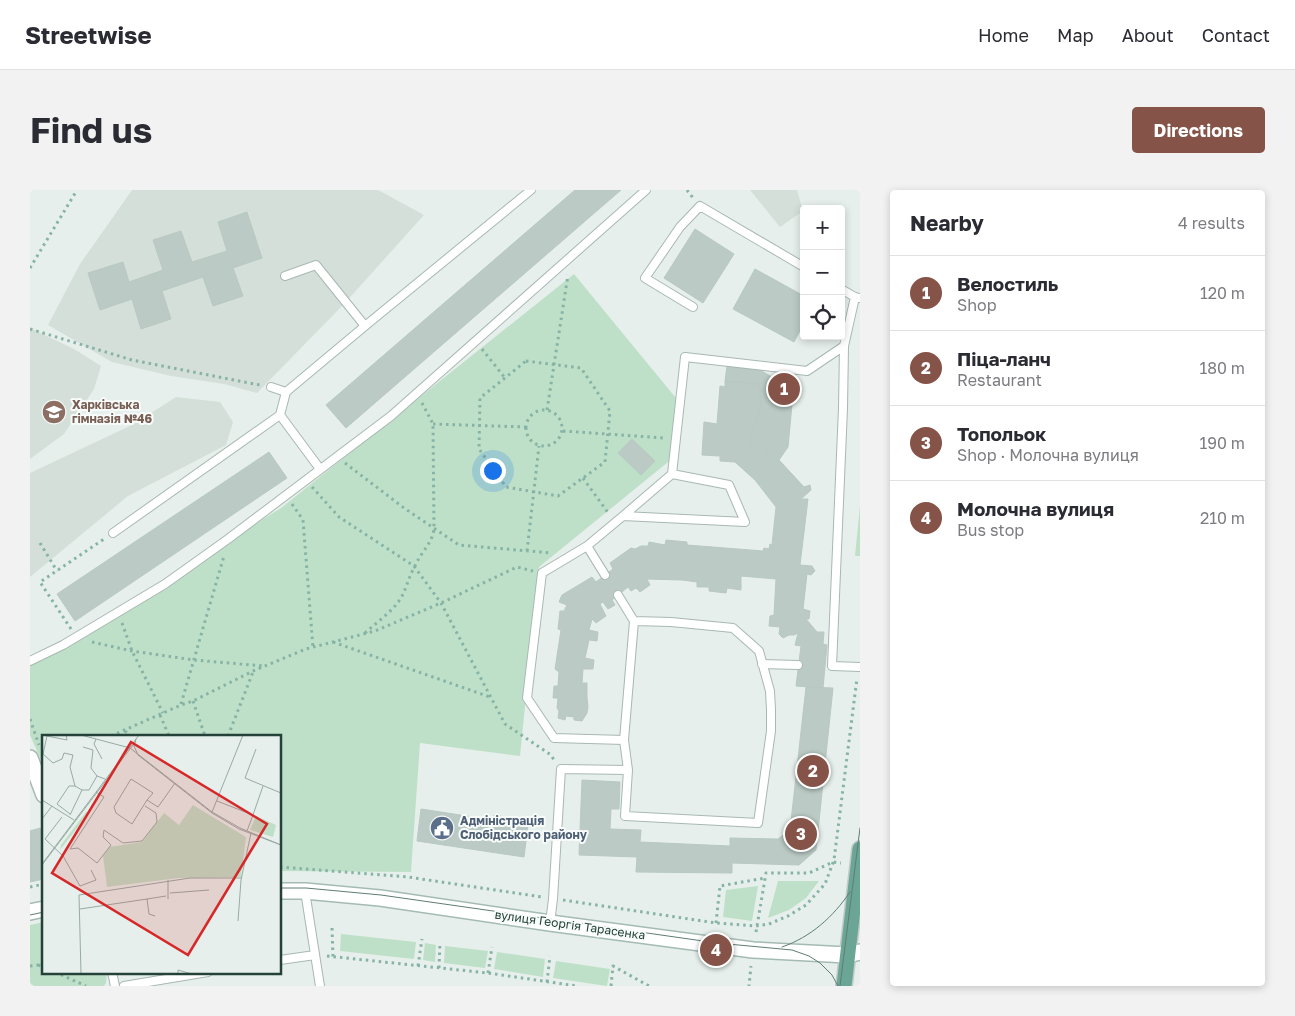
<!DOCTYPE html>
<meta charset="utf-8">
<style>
:root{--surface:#fff;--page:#f2f2f3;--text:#2b2b33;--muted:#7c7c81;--line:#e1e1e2;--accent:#855347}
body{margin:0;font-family:"Golos Text",sans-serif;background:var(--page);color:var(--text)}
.controls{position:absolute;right:15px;top:15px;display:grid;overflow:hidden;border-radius:5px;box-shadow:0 2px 8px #0003}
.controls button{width:45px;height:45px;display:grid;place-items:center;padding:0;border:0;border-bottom:1px solid var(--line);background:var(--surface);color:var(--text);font:25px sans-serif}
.you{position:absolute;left:462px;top:280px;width:18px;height:18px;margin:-12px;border:4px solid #fff;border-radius:50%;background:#1a73e8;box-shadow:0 0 0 8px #1a73e833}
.badge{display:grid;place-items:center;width:32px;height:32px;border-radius:50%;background:var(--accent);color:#fff;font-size:16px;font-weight:700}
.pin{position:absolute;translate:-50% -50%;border:2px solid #fff;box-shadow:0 1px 5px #0006}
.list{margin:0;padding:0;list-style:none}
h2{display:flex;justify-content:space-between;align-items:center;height:65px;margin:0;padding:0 20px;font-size:21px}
h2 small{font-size:16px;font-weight:400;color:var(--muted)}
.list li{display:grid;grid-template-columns:32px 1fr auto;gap:15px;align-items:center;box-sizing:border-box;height:75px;padding:0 20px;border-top:1px solid var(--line)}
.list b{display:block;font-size:19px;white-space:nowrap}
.list p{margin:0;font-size:16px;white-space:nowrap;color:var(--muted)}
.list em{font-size:16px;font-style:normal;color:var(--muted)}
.icon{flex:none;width:28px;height:28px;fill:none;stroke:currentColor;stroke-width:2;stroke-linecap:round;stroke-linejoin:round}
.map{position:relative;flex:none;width:830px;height:796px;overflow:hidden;border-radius:5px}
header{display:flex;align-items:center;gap:30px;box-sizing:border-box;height:70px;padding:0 25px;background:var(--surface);border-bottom:1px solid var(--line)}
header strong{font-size:24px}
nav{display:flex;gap:28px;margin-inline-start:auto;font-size:18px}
.intro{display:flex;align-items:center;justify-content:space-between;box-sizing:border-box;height:120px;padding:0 30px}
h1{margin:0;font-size:35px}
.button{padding:12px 22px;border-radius:5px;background:var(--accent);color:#fff;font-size:18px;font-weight:700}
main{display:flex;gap:30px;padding:0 30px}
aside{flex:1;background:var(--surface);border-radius:5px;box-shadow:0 2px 8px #0003}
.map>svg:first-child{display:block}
.built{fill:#d4dfda}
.green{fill:#bfe0c8}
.building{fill:#bbcac4;stroke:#b8c9c2}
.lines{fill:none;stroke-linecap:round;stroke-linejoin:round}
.lane-casing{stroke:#a8b8b2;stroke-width:10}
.street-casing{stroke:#a8b8b2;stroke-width:18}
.secondary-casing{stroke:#a4bbb3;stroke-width:18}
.primary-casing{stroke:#c2cac8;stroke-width:18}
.path{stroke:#86b3a5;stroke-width:3;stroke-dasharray:2.5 4;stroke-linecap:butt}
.lane{stroke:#fff;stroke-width:8}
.street{stroke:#fff;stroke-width:15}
.secondary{stroke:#fff;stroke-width:15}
.primary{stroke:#6aa596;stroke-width:15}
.tram{stroke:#5f7d75;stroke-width:1}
.labels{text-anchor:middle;stroke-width:4;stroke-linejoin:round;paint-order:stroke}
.education-label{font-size:12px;font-weight:bold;fill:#785e54;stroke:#f7fbf9;text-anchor:start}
.service-label{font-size:12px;font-weight:bold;fill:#4e5e75;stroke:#f7fbf9;text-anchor:start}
.street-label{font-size:12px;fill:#24423a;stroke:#f7fbf9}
.inset-road{fill:none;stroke:#98aaa4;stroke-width:1}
.view{fill:#d62828;fill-opacity:0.15;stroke:#d62828;stroke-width:2.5}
.inset-edge{fill:none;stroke:#24423a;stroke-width:2.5}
</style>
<header>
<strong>Streetwise</strong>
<nav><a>Home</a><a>Map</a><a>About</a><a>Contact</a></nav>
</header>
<div class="intro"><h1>Find us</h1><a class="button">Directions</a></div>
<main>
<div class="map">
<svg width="830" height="796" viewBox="0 0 830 796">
<rect width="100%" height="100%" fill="#e6efeb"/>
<!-- built -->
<path class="built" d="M102,0H348L394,25L314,114L227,203L194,194L141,186L82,172L18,135L50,74Z
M720,0H767L773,21L750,37Z
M0,138L44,159L71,176L64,199L34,244L0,269Z
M146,207L190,212L203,232L196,255L98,306L0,387V283L104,234Z"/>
<!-- green -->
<path class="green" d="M544,84L650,213L643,268L509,377L490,566L390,553L381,682L250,681V546H14V577L0,545V473L251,318Z
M830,316V366H825Z
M748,691H789L776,708L759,720L738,728Z
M728,696L722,731L693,727L696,700Z
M14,732V782H77L76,793L74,796H0V735Z
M311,744L386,752L384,769L310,761Z
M395,753L406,755L405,772L393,770Z
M415,756L458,761L455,778L414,773Z
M467,762L515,769L513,787L464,779Z
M526,771L580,779L577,796L523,788Z"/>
<!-- building -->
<path class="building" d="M545,0H591L316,238L296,215Z
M217,22L232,68L203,78L213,106L183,116L173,87L132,101L141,129L111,139L102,109L70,120L58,83L93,72L99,92L133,80L123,50L151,41L162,72L197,61L188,32Z
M665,39L704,64L673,113L634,88Z
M725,79L774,106V133L764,152L703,119Z
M697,176L730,180L747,190L764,193L758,257L749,270L729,252H721L722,239L727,230L731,213L729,194L695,191Z
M695,191L729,194L731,213L727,230L722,239L721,252H729L749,270L774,297L780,295L781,300L771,309H778L770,375L782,376L785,381L781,385L777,384L773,419L780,421L779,429H776L787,442H794L793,454L797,455L793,498L766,496L771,456L765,455L768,443L764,445H759L753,448L749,444L750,437L739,436L740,426L744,425L746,389L711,386V400L697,398L696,403L679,401V397H667V392L652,390L617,389L620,395L610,402L606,398L601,401L598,397L582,410L585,415L578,419L573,412L570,414L576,426L566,433L562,429L559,440L568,442L567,451L559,450L555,468L564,470L563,479H553L552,493H557V507L558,517L557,523L552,531L544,530V527L536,526L535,530L528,528L529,521L527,518L528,508H523L524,496H528L529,482L525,479L531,440L528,439L530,421H534L537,415L529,412L532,405L562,387L566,392L583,379L580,373L601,358L605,359L611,356H618L619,352L635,355L636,350L657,352V355L733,361L734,358L739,359L740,354L742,355L746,317L725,290L705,272L690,271V266L672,265L674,232L687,234L690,196L695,197Z
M602,249L625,271L611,285L588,263Z
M239,262L257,288L45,431L27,404Z
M776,497L803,498L786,660L769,675L702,673V683L606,682L607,667L549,665L552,590L590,592L589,619H581L580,639L611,640L610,652L700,656V648L748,649L760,640Z
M391,619L463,630L464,625L471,626V631L498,635L494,667L387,651Z
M10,638L14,647V689L0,692V641Z"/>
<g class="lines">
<!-- lane casing -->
<g class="lane-casing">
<path id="lane" d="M255,86L286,75L335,136L256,202
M811,99L825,107L830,108
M663,117L615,88L650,37L670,16L774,77
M335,136L501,0
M814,156L825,107
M241,197L256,202L250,225L290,279
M593,326L642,284
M83,343L250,225
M557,356L575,385
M588,405L604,431
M0,471L33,455L135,394L198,349L361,226L616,0
M732,474L768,475
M594,550L524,548L497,508L512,383L557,356L593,326L715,332L699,295L642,284L655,167L777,181L814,156L813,218L802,476L830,477
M275,701L290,796
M520,733L523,709L531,579L598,580L595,626L728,633L741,541V520L740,501L729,461L703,438L641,432L604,431L594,550L598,580
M250,770L285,765
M82,782L85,796
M94,796L178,782"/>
</g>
<!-- street casing -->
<g class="street-casing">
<path id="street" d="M0,568L14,605"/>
</g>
<!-- secondary casing -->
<g class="secondary-casing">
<path id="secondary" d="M250,701H275L350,708L520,733L723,760L817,765L830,762
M0,722L14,719"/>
</g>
<!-- primary casing -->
<g class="primary-casing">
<path id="primary" d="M814,796L830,659"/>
</g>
<!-- path -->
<path class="path" d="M657,0L663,8
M0,78L47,0
M0,139L102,170L230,195
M452,159L475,188
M496,171L551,178L580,221L575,272L528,306L476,297L449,259L450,208Z
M496 238a18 18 0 1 1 36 0a18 18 0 1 1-36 0Z
M517,220L538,85
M403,234L496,237
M533,241L634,248
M315,273L374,318L429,355L522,363
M553,288L579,324
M282,297L309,327L384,376L411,413L475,534L521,565L524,570
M262,314L273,330L283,458
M10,353L27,381
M497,361L509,256
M92,433L102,461L133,523
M41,439L10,392L74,349
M335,443C347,432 362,422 371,408C377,397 379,386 385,376C391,362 402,354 404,339L403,234L392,213
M62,452L102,461L164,470L234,476
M303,452L460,507
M163,511L175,546
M151,514L194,366
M130,525L139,546
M0,529L9,555
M95,541L100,546
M81,546L151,515L163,511L223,481L276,459L345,441L411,413L487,377L503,381
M198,546L223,482
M250,677L378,687L512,707
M0,697L14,694
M533,710L686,733L726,736L739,734L758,726L776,715L795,694L804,670L827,488
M686,733L690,696L735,688
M302,738L303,767
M726,742L736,683H779L803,672L811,673
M297,766L458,783L547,796
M8,775L14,777
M0,776L8,775L14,770
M388,776L392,749
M409,778L410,752
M25,782L56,796
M458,783L462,757
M517,792L520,766
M581,796L583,776L619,796
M718,796H719L721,776"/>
<!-- lane -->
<use href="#lane" class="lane"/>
<!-- street -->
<use href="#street" class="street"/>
<!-- secondary -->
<use href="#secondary" class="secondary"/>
<!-- primary -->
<use href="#primary" class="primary"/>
<!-- tram -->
<path class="tram" d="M250,698H276L351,705L687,753L762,760L779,766L790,773L802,785L808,796
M0,725L14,722
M752,757C781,747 803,727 820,702
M810,796L830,638"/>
</g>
<!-- icons -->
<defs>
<g id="school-disc" transform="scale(1.25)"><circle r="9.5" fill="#8d6e63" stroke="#f7fbf9"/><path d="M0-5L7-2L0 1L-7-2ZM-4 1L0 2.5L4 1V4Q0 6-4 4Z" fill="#fff"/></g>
<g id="civic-disc" transform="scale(1.25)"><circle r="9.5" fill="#5c6f8a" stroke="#f7fbf9"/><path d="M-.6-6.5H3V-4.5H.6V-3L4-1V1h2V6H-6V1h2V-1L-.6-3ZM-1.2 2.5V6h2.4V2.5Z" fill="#fff"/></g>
</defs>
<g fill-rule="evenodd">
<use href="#school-disc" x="24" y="222"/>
<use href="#civic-disc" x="412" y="638"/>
</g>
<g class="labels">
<!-- education labels -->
<g class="education-label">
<text x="42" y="219">Харківська<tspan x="42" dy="14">гімназія №46</tspan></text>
</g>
<!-- service labels -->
<g class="service-label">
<text x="430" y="635">Адміністрація<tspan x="430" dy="14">Слобідського району</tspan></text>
</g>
<!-- street labels -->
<g class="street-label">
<text transform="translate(540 735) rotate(8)" y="4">вулиця Георгія Тарасенка</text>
</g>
</g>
<!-- overview -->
<g transform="translate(12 545)">
<rect width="239" height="239" fill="#e6efeb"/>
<path d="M151,70L204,102L199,142L137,143L65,152L61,121L67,112L100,107L122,78L137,90ZM44,77L47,78L18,115L19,110ZM214,81L234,90L231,102L208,95Z" fill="#bfe0c8"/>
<path class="inset-road" d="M24,0L25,5L5,1L1,19L11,28L20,24L22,18L31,20L28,32L33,51L40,55H47L55,41L63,44M39,0L88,13L170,77L198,93L239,110M54,4L52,9L60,24M94,4L92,11L96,20L170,78L197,94L239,110M41,12L51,15L49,33L55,41M214,14L203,43L239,58M54,57L62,62L28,114L36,113L55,128L69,110L61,102L62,95L81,108L100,106L115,87L114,78L103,71M0,65L32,85M105,65L90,89L74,78L72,72L89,44L111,58L105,65L116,72L133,48M175,66L211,80L205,96M170,77L201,0M28,79L15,69L27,51H33M28,80L40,55M211,80L221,51M20,82L3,104L21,121L38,151L54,145L49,135M0,84L10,71M0,129L97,0M0,130L94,6M126,145V164M128,158L167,155M38,174L105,164M113,181L107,179L105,164L124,161M196,186L199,145L209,98M39,239L37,160L148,143H200M136,239V235L150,239"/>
<path class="view" d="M89,7L225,89L146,220L10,138Z"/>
<rect width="239" height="239" class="inset-edge"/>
</g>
</svg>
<div class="controls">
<button>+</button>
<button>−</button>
<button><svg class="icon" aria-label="locate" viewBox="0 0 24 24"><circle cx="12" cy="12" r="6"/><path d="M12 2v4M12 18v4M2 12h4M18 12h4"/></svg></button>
</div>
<div class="you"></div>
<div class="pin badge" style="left:754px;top:199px">1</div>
<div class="pin badge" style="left:783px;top:581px">2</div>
<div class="pin badge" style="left:771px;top:644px">3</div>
<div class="pin badge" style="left:686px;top:760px">4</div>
</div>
<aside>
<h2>Nearby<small>4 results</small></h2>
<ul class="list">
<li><span class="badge">1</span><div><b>Велостиль</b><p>Shop</p></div><em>120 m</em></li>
<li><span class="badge">2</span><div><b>Піца-ланч</b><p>Restaurant</p></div><em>180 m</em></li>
<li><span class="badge">3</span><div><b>Топольок</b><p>Shop · Молочна вулиця</p></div><em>190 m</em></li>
<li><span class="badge">4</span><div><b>Молочна вулиця</b><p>Bus stop</p></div><em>210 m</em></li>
</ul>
</aside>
</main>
